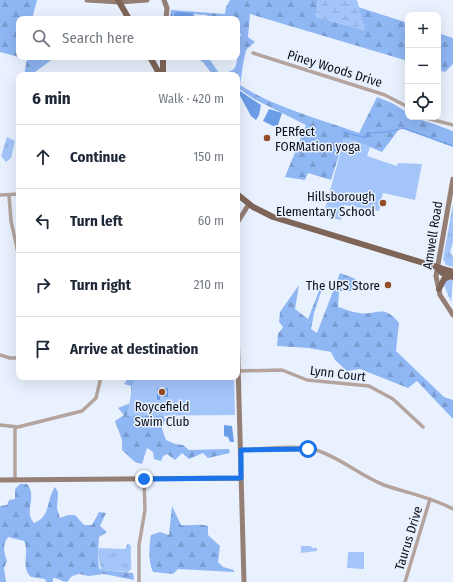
<!DOCTYPE html>
<meta charset="utf-8">
<style>
:root{--surface:#fff;--page:#f2f2f3;--text:#1f2937;--muted:#747a83;--line:#e0e1e3}
body{margin:0;font-family:"Fira Sans Condensed",sans-serif;background:var(--page);color:var(--text)}
.controls{position:absolute;right:12px;top:12px;display:grid;overflow:hidden;border-radius:8px;box-shadow:0 4px 16px #0002}
.controls button{width:36px;height:36px;display:grid;place-items:center;padding:0;border:0;border-bottom:1px solid var(--line);background:var(--surface);color:var(--text);font:20px sans-serif}
.stop{position:absolute;width:12px;height:12px;margin:-9px;border:3px solid #1a73e8;border-radius:50%;background:#fff}
.stop.end{background:#1a73e8;border-color:#fff;box-shadow:0 1px 4px #0008}
.list{margin:0;padding:0;list-style:none}
h2{display:flex;justify-content:space-between;align-items:center;height:52px;margin:0;padding:0 16px;font-size:17px}
h2 small{font-size:13px;font-weight:400;color:var(--muted)}
.list li{display:grid;grid-template-columns:26px 1fr auto;gap:12px;align-items:center;box-sizing:border-box;height:64px;padding:0 16px;border-top:1px solid var(--line)}
.list b{display:block;font-size:15px;white-space:nowrap}
.list em{font-size:13px;font-style:normal;color:var(--muted)}
.icon{flex:none;width:22px;height:22px;fill:none;stroke:currentColor;stroke-width:2;stroke-linecap:round;stroke-linejoin:round}
.map{position:relative;flex:none;width:453px;height:582px;overflow:hidden}
.search{position:absolute;background:var(--surface);box-shadow:0 4px 16px #0002;left:16px;top:16px;width:224px;height:44px;display:flex;align-items:center;gap:10px;box-sizing:border-box;padding:0 14px;border-radius:8px;color:var(--muted);font-size:15px}
.panel{position:absolute;background:var(--surface);box-shadow:0 4px 16px #0002;left:16px;top:72px;width:224px;height:308px;border-radius:8px}
.map>svg:first-child{display:block}
.grass{fill:url(#grass-tufts)}
.forest{fill:url(#forest-firs)}
.wetland{fill:url(#wetland-marsh)}
.park{fill:#a4c5f9}
.water{fill:#6b9ce6}
.lines{fill:none;stroke-linecap:round;stroke-linejoin:round}
.stream{stroke:#6b9ce6;stroke-width:1}
.street{stroke:#b4a49d;stroke-width:3.5}
.secondary{stroke:#957f75;stroke-width:5}
.primary{stroke:#7f6558;stroke-width:6}
.route{stroke:#1a73e8;stroke-width:5}
.poi-dot{fill:#944d28;stroke:#e9f1fe;stroke-width:1.5}
.labels{text-anchor:middle;stroke-width:3;stroke-linejoin:round;paint-order:stroke}
.street-label{font-size:13px;fill:#0c131d;stroke:#e9f1fe}
.poi-label{font-size:13px;fill:#0c131d;stroke:#e9f1fe;text-anchor:end}
</style>
<div class="map">
<svg width="453" height="582" viewBox="0 0 453 582">
<defs>
<pattern id="grass-tufts" width="24" height="20" patternUnits="userSpaceOnUse"><rect width="24" height="20" fill="#a4c5f9"/><path d="M3 7l-1-3M5 7V3M7 7l1-3M15 17l-1-3M17 17v-4M19 17l1-3" fill="none" stroke="#8ca8d5"/></pattern>
<pattern id="forest-firs" width="22" height="20" patternUnits="userSpaceOnUse"><rect width="22" height="20" fill="#8fb7f4"/><path d="M5 1l3.5 6h-7zM16 11l3.5 6h-7z" fill="#7a9cd1"/></pattern>
<pattern id="wetland-marsh" width="20" height="14" patternUnits="userSpaceOnUse"><rect width="20" height="14" fill="#a4c5f9"/><path d="M1 5h8M5 5V1M11 12h8M15 12V8" fill="none" stroke="#8ca8d5"/></pattern>
</defs>
<rect width="100%" height="100%" fill="#e9f1fe"/>
<!-- grass -->
<path class="grass" d="M7,137L15,141L11,158L6,162L1,156Z
M453,204V242L450,252L453,257V267L446,265L443,259Z
M446,279H453L451,302L444,285Z
M128,543L131,546C130,554 132,561 131,569L128,572L101,570L98,553L99,548L125,549Z"/>
<!-- forest -->
<path class="forest" d="M0,0H37L32,19H19V57L0,52Z
M230,0H318L316,17L365,30L358,7L408,23V61L250,14L248,37L255,42C253,44 247,48 246,51C243,61 242,74 240,85C273,107 322,120 359,133L377,97L392,103L408,113V117C417,117 442,127 453,131V147L400,128L382,152L353,140L344,139L331,180L308,173L305,180L285,177L306,125L254,99L238,88L237,75L225,74C227,72 232,71 234,69C238,65 239,45 237,40L241,35L237,26V19H215L206,15L176,13L172,19H170L171,10L225,14L226,7Z
M438,33L453,38V64L445,72L438,70Z
M21,57H53L54,58L31,75H24L27,59Z
M195,57H208L219,73V75H210L212,74L203,62Z
M340,273L356,279L351,291H339L338,307C345,309 352,312 359,313C377,316 383,303 399,323L396,351L444,397L453,400V419L417,381L408,388L360,369L347,371L335,360L331,352L309,348L277,346L278,334L283,327L279,322L280,312L299,285L295,309L308,319L322,283L325,280L314,313L311,329L317,333Z
M129,377H177L162,410L165,420L162,429L166,440L175,444L183,445L189,450L229,449L230,453L208,458L203,453L189,459L182,453L175,460L167,454L163,456L161,461L154,459L153,452L147,448L142,464L135,462L122,450V440L115,421L124,415L118,408L131,403V386L124,384Z
M20,484H27C38,496 23,512 34,523C51,517 46,500 55,487L58,492L57,508L60,518L68,515H75L84,525H92L99,512L106,513L100,526L107,532L99,537L98,553L99,568L101,570L133,573L134,580L104,574L89,576L79,574L72,576L67,582C62,582 59,578 53,578V582H46L45,579L31,577C20,566 30,553 24,541L8,537C2,545 4,552 7,561L4,568L6,582H0V506L7,505L9,500L15,499V489Z
M172,506L181,525C190,526 200,523 208,526V535L220,546L218,562L223,567L234,570V572L178,569L173,574L153,572C148,562 149,546 151,535L160,532L169,535Z"/>
<!-- wetland -->
<path class="wetland" d="M318,0H357L365,30L316,17Z"/>
<!-- park -->
<path class="park" d="M344,139L353,140L370,147L367,156L397,166L398,163L422,164L415,200L383,193L379,211L344,205L341,220L323,216Z
M134,377H234L235,415L127,416Z
M301,546H311L312,548H317V551L301,553Z
M348,552H364V569L347,568Z"/>
<!-- water -->
<path class="water" d="M176,12L191,13L196,17L193,19H174V15Z
M240,91L261,105L259,115L256,120L251,116L239,94Z
M269,109L282,113L278,125L273,126L263,121Z
M157,388H168V397H160V400H157Z
M224,425L232,426L234,442H230L228,437L224,436Z"/>
<g class="lines">
<!-- stream -->
<path class="stream" d="M343,132L366,138L368,133L387,132L404,128L453,146"/>
<!-- street -->
<path class="street" d="M253,53L385,95L408,107
M423,117L453,125
M0,195L19,194
M9,195L11,221L19,257
M0,355L10,358H19
M238,371L282,370L307,380L369,386L393,399L423,427
M0,425L18,427L82,411L96,398L101,377
M15,427V480
M241,450C263,449 298,444 319,451C342,459 361,476 384,485C407,493 431,497 453,509
M139,582V545L145,510L144,479
M405,582L430,499"/>
<!-- secondary -->
<path class="secondary" d="M87,0L119,2L147,0
M164,0L167,8L166,19
M453,179L436,276L440,295L453,315
M237,223L249,204
M237,327L244,582
M0,480L241,478"/>
<!-- primary -->
<path class="primary" d="M118,0L129,19
M150,57L160,75
M163,57V75
M237,194L253,207L273,217L453,272
M438,269L442,273L453,277
M439,289L444,279L450,276"/>
</g>
<g class="lines">
<!-- route -->
<path class="route" d="M144,479L241,478V450L308,449"/>
</g>
<!-- markers -->
<g class="poi-dot">
<circle cx="267" cy="138" r="4"/>
<circle cx="383" cy="203" r="4"/>
<circle cx="388" cy="285" r="4"/>
<circle cx="162" cy="392" r="4"/>
</g>
<g class="labels">
<!-- street labels -->
<g class="street-label">
<text transform="translate(335 68) rotate(17)" y="5">Piney Woods Drive</text>
<text transform="translate(432 235) rotate(-81)" y="5">Amwell Road</text>
<text transform="translate(338 373) rotate(7)" y="5">Lynn Court</text>
<text transform="translate(408 538) rotate(-73)" y="5">Taurus Drive</text>
</g>
<!-- poi labels -->
<g class="poi-label">
<text x="275" y="136" text-anchor="start">PERfect<tspan x="275" dy="15">FORMation yoga</tspan></text>
<text x="375" y="201">Hillsborough<tspan x="375" dy="15">Elementary School</tspan></text>
<text x="380" y="290">The UPS Store</text>
<text x="162" y="411" text-anchor="middle">Roycefield<tspan x="162" dy="15">Swim Club</tspan></text>
</g>
</g>
</svg>
<div class="controls">
<button>+</button>
<button>−</button>
<button><svg class="icon" aria-label="locate" viewBox="0 0 24 24"><circle cx="12" cy="12" r="6"/><path d="M12 2v4M12 18v4M2 12h4M18 12h4"/></svg></button>
</div>
<div class="stop" style="left:308px;top:449px"></div>
<div class="stop end" style="left:144px;top:479px"></div>
<div class="search"><svg class="icon" aria-label="search" viewBox="0 0 24 24"><circle cx="10" cy="10" r="6"/><path d="M15 15l6 6"/></svg>Search here</div>
<section class="panel">
<h2>6 min<small>Walk · 420 m</small></h2>
<ul class="list">
<li><svg class="icon" aria-label="ahead" viewBox="0 0 24 24"><path d="M12 20V5M6 11l6-6 6 6"/></svg><div><b>Continue</b></div><em>150 m</em></li>
<li><svg class="icon" aria-label="left" viewBox="0 0 24 24"><path d="M17 20v-9H6M10 6l-5 5 5 5"/></svg><div><b>Turn left</b></div><em>60 m</em></li>
<li><svg class="icon" aria-label="right" viewBox="0 0 24 24"><path d="M7 20v-9h11M14 6l5 5-5 5"/></svg><div><b>Turn right</b></div><em>210 m</em></li>
<li><svg class="icon" aria-label="arrive" viewBox="0 0 24 24"><path d="M6 21V4h12l-3 4 3 4H6"/></svg><div><b>Arrive at destination</b></div></li>
</ul>
</section>
</div>
